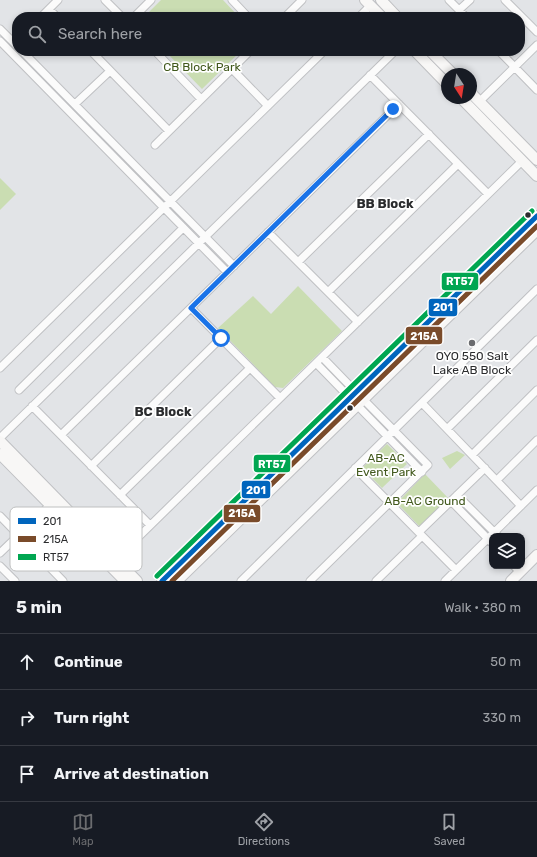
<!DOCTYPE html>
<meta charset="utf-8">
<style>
:root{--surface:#171b24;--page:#242831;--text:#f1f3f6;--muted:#9ea1a6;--line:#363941;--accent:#6b6c6f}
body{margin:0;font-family:Rubik,sans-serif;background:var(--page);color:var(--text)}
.controls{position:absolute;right:12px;bottom:12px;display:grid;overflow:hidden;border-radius:8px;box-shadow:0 2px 6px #0003}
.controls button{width:36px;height:36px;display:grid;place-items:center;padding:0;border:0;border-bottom:1px solid var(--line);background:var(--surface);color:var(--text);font:20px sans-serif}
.compass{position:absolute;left:441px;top:68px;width:36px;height:36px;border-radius:50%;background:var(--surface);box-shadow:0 2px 6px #0003;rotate:168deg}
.stop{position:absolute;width:12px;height:12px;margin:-9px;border:3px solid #1a73e8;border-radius:50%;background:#fff}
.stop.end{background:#1a73e8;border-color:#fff;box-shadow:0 1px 4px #0008}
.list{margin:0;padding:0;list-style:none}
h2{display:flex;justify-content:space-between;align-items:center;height:52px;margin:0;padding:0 16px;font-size:17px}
h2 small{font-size:13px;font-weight:400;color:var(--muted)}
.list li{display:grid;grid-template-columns:26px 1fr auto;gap:12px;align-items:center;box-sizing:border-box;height:56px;padding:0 16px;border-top:1px solid var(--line)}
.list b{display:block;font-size:15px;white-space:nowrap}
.list em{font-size:13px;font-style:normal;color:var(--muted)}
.icon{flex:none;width:22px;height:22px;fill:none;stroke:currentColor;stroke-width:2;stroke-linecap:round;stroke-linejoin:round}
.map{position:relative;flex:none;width:537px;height:581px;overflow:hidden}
.search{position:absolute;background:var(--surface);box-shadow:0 2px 6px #0003;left:12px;right:12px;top:12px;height:44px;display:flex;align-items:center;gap:10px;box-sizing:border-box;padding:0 14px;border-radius:16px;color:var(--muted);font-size:15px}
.sheet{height:220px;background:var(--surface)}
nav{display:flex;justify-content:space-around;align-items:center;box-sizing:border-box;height:56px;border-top:1px solid var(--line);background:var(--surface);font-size:11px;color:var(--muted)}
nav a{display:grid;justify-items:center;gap:2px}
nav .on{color:var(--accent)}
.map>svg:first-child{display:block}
.green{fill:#caddb2}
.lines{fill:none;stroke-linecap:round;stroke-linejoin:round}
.street-casing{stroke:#bfc0c3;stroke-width:9}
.secondary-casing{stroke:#bfc0c3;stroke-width:12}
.street{stroke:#fbfbfb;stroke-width:7}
.secondary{stroke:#f8f7f6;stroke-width:10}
.bus-1-casing{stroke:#fff;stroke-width:8}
.bus-2-casing{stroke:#fff;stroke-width:8}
.bus-3-casing{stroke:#fff;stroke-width:8}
.bus-1{stroke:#0065bd;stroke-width:5}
.bus-2{stroke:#7a4b2a;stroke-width:5}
.bus-3{stroke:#00a651;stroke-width:5}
.route{stroke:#1a73e8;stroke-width:5}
.bus-dot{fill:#2b2c2e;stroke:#fff;stroke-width:1.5}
.poi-dot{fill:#6b6c6f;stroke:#fff;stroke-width:1.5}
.labels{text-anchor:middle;stroke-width:3.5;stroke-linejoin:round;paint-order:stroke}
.park-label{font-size:12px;fill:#42591d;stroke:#fff}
.poi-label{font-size:12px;fill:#2b2c2e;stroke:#fff}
.neighbourhood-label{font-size:13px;font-weight:bold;fill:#2b2c2e;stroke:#fff}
.key{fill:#fff;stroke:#bfc0c0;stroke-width:1}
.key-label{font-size:11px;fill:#2b2c2e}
.line-badge{stroke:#fff;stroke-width:1.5}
.badge-label{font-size:11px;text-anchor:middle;font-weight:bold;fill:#fff}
</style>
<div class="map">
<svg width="537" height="581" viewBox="0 0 537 581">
<rect width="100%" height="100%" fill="#e2e4e7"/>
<!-- green -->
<path class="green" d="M161,0H223L239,17H144Z
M165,51H241L202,89Z
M0,178L16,194L0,210Z
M298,286L342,331L283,388L275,387L218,328L253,296L271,314Z
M387,444L407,464L382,488L362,468Z
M457,451L465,455L450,469L442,458Z
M425,474L451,501L422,529L397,503Z"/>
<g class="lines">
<!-- street casing -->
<g class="street-casing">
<path id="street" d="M105,0L122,17
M232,0L248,17
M449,0L466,17
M505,0L537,32
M49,9L57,17
M459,10L470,0
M41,17L58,0
M134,17L151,0
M285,17L302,0
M359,17L371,5
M0,29L17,46
M0,41L227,272
M22,51L234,266
M91,51L169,131
M155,51L201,99
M499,51L537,90
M232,69L268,106
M370,75L488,194
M480,101L537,45
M75,104L110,71
M155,145L250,51
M268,232L358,322
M298,262L429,134
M328,292L458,164
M191,308L280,398
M322,357L356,392
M316,363L350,398
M0,368L324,51
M19,390L183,228
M422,403L521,506
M357,405L422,472
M32,406L150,525
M447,429L537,340
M61,435L399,104
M0,438L395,51
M472,455L537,390
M91,466L221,338
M355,468L456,570
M497,480L537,440
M120,495L250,368
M457,495L498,536
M451,501L492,543
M0,516L63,581
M419,532L485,468
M0,553L50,505
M116,559L522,161
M0,566L15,581
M514,566L520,572
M241,581L537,289
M310,581L428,465L363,399
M376,581L422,536
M445,581L537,490"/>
</g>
<!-- secondary casing -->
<g class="secondary-casing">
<path id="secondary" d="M365,0L382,17
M381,0L397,17
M415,51L447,84
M430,51L453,74
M471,93L537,160
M461,98L537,176
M0,441L137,581
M0,454L125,581
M162,581L537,216
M177,581L537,230
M511,581L537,555"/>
</g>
<!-- street -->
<use href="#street" class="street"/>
<!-- secondary -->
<use href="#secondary" class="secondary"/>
<!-- bus-1 casing -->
<g class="bus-1-casing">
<path id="bus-1" d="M162,581L537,216"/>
</g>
<!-- bus-2 casing -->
<g class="bus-2-casing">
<path id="bus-2" d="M172,581L537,226"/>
</g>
<!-- bus-3 casing -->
<g class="bus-3-casing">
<path id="bus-3" d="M157,576L532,211"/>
</g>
<!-- bus-1 -->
<use href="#bus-1" class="bus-1"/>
<!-- bus-2 -->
<use href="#bus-2" class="bus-2"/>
<!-- bus-3 -->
<use href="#bus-3" class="bus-3"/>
</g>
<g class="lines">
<!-- route -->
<path class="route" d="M221,338L191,308L393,109"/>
</g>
<!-- markers -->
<g class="bus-dot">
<circle cx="528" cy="215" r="3.5"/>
<circle cx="350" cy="408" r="3.5"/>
</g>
<circle class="poi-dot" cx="472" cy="343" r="4"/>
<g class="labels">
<!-- park labels -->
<g class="park-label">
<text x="202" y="71">CB Block Park</text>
<text x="386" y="462">AB-AC<tspan x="386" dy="14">Event Park</tspan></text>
<text x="425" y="505">AB-AC Ground</text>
</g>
<!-- poi labels -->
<g class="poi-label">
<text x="472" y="360">OYO 550 Salt<tspan x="472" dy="14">Lake AB Block</tspan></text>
</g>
<!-- neighbourhood labels -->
<g class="neighbourhood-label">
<text x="385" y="208">BB Block</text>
<text x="163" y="416">BC Block</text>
</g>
</g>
<!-- legend -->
<rect x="10" y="507" width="132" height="64" rx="6" class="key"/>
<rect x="18" y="518" width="18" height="6" fill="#0065bd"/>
<rect x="18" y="536" width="18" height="6" fill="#7a4b2a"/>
<rect x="18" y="554" width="18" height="6" fill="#00a651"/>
<g class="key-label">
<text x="43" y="525">201</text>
<text x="43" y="543">215A</text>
<text x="43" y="561">RT57</text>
</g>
<g class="line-badge">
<rect x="441" y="272" width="38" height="19" rx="4" fill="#00a651"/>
<rect x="428" y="298" width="30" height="19" rx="4" fill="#0065bd"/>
<rect x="405" y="326" width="38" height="19" rx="4" fill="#7a4b2a"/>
<rect x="253" y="454" width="38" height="19" rx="4" fill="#00a651"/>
<rect x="241" y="480" width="30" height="19" rx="4" fill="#0065bd"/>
<rect x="223" y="504" width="38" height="19" rx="4" fill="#7a4b2a"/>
</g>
<g class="badge-label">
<text x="460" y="285">RT57</text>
<text x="443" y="311">201</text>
<text x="424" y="340">215A</text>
<text x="272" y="468">RT57</text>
<text x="256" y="494">201</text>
<text x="242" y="517">215A</text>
</g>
</svg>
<div class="controls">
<button><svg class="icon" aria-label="layers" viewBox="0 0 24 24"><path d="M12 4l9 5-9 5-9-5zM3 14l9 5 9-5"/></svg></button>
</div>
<svg class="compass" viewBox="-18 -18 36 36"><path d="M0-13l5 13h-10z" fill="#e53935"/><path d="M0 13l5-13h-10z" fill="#9ea1a6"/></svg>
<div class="stop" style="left:221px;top:338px"></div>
<div class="stop end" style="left:393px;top:109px"></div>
<div class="search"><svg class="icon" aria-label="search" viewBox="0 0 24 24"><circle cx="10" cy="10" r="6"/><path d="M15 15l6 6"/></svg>Search here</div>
</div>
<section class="sheet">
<h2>5 min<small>Walk · 380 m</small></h2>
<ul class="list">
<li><svg class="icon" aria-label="ahead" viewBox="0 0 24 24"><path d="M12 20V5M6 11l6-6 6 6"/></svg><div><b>Continue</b></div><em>50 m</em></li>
<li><svg class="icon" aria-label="right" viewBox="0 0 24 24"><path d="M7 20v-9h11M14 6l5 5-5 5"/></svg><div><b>Turn right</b></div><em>330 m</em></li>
<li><svg class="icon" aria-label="arrive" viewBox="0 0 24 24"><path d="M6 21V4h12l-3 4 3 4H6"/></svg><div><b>Arrive at destination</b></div></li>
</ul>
</section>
<nav>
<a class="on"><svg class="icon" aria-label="map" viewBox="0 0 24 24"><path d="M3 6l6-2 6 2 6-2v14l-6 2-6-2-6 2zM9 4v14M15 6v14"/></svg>Map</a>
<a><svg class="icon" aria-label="directions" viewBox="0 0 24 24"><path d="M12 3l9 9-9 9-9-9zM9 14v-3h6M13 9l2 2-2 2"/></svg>Directions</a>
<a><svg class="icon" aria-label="saved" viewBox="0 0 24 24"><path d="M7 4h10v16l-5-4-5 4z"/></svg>Saved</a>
</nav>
